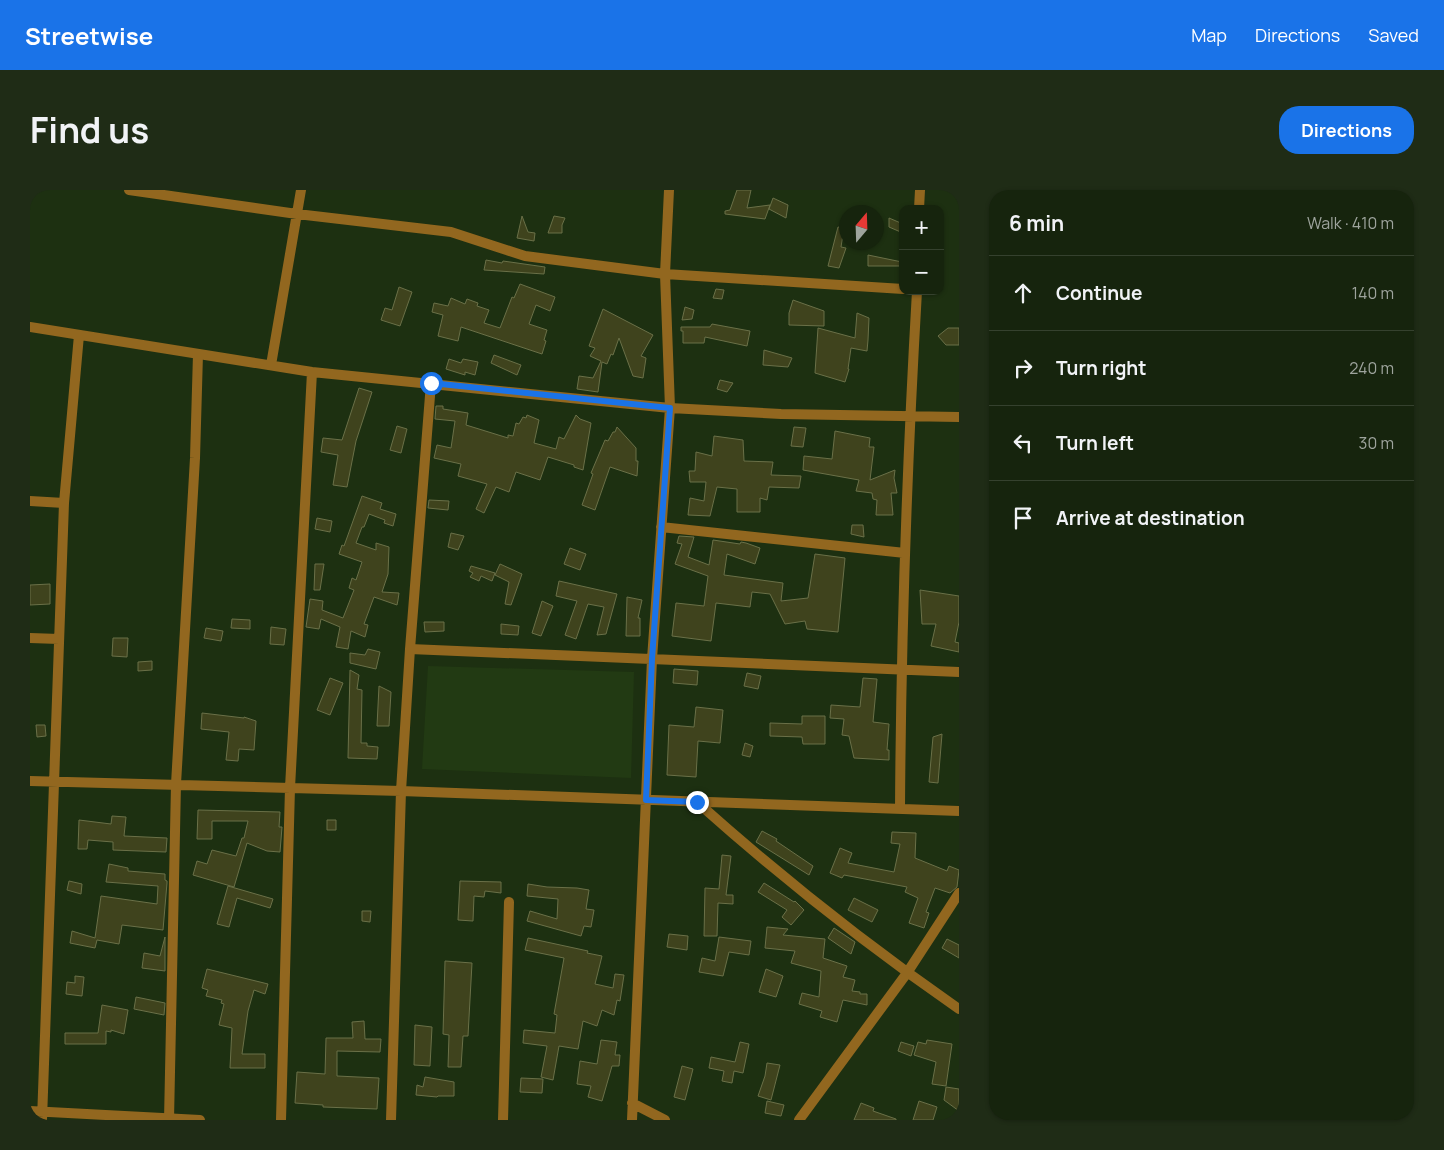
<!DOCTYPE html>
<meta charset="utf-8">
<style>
:root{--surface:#16240d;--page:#1f2c16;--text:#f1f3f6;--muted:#9ea49d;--line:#35412e;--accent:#1a73e8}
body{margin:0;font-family:Manrope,sans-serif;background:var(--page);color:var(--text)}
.controls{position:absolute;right:15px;top:15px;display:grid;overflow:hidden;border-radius:10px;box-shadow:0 1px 4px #0004}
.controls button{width:45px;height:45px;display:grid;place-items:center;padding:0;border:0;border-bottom:1px solid var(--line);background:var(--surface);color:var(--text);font:25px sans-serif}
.compass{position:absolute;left:809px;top:15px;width:45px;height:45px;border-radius:50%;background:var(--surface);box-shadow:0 1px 4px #0004;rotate:19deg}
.stop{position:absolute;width:15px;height:15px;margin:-11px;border:4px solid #1a73e8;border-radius:50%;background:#fff}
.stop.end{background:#1a73e8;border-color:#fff;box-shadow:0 1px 5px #0008}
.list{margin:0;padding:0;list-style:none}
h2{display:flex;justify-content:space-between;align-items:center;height:65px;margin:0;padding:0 20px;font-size:21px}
h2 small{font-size:16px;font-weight:400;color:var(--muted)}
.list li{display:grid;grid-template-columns:32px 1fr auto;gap:15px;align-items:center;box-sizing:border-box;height:75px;padding:0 20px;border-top:1px solid var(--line)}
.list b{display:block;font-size:19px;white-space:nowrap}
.list em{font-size:16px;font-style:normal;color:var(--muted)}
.icon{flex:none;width:28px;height:28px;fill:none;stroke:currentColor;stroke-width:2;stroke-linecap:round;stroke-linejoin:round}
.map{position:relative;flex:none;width:929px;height:930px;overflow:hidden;border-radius:20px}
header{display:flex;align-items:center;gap:30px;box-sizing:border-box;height:70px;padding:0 25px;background:var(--accent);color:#fff}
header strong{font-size:24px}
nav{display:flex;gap:28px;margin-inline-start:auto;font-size:18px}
.intro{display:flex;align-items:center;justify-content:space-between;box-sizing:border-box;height:120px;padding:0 30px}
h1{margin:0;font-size:35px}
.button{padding:12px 22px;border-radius:20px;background:var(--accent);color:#fff;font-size:18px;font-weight:700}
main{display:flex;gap:30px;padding:0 30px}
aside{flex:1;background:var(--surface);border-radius:20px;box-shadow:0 1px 4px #0004}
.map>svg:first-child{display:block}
.built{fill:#223a13}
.building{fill:#3f431d;stroke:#6a7048}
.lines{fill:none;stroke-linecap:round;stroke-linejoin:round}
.minor{stroke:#92671f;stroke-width:10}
.route{stroke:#1a73e8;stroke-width:6}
</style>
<header>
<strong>Streetwise</strong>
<nav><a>Map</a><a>Directions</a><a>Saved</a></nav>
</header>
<div class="intro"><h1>Find us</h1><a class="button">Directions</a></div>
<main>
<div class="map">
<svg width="929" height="930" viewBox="0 0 929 930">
<rect width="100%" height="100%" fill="#1d3011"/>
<!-- built -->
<path class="built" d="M398,476L604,482L601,588L392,579Z"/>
<!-- building -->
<path class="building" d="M707,0H721L717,18L740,15L735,29L695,24V21L700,20Z
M743,8L758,15L756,28L739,19Z
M492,26L498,42L505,43L504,51L487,48Z
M524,26L535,28L532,35V43H518Z
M859,28L873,34V43L859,37Z
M808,37L814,38L811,57L816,58L809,78L798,76Z
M838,65L872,72L871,76H838Z
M456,70L472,73L473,71L515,77L514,84L454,80Z
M490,94L525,107L520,121L506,115L499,134L517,140L514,150L516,151L512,164L431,137L428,151L408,146L413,125L402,122L404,113L418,116L421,108L435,114L437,109L448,113L447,116L459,120L454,133L470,138L482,107L484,108Z
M369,97L382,102L370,136L351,130L355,118L362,120Z
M686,99L694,100L692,109L683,108Z
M763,110L794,121V136L759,135V123Z
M655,117L664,120L662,129L652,130Z
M573,119L623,145L611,166L616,168L613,188L603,186L589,148L583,165L581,164L577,174L572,172L568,202L547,199L549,186L563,188L571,171L560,166L565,158L559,156Z
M827,123L839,128L838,150L837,161L821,158L818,179H819L815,192L785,183L788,138L825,148Z
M682,134L720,141L717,156L675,147L674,153H653V141H651V137H680Z
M918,138H929V155H916L908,146Z
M734,160L762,168L758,177L733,175Z
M464,165L491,175L487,185L461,173Z
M419,169L431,173L433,169L448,172L445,185L435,182V185L416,179Z
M690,190L703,193L697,202L687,199Z
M329,198L342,202L326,251L317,297L303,295L308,265L291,262L293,248L312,250Z
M406,216H413V219L438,223L436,235L478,248V245L483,246L486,233L489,234L493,227L496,228L497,225L509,230L504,253L526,259L529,247L534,249L546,225L550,229L561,233L553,280L544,277V275L518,267L510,290L486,282L479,302L466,297L454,323L446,319L457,294L428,286L431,274L404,268L407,255L421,258L425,231L405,229Z
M367,236L377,239L371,263L360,260Z
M587,237L606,258V271H608L607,286L580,277L565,320L552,315L563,284L561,283L575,250L578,251L583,242H585Z
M764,237L776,238L773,257L761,256Z
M805,241L840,248L839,257H844L840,290L865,280L864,288L867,303H861L863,325H846L847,310L843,309L842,303L826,301L829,290L773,280L774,266L802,269Z
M684,246L713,250L714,271L743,272L741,285L771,286L769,298L739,297L737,310L730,308V322H707V299L687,297L680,326L658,325L660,308L674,311L676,292H660L659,281H665L666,262L682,266Z
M332,306L352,313L350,319L366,324L363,336L354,333L355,330L339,324L334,337H332L326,353L346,360V353L359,357L358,384L352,402L369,403L368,410L367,415L344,407L334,434L338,435L335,447L321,441L318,459L306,457L310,437L291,429L289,439L276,437L280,409L293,411L292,420L313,428L324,400L319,398L322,388L326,390L332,372L309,364L312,355L314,356Z
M399,310L419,311L418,320L398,318Z
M287,328L302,331L300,342L285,339Z
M822,335H833L834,347L821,344Z
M421,343L434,346L428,360L418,357Z
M649,346L664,347L658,367L679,375L683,350L710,354L711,352L716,353L730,358L725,374L697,364L694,385L753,393L751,411L778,408L785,364L815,368L808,442L777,439L775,431L755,434L740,404L722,402L720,417L686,413L681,451L642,446L646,413L674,416L678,386L645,374L652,354L647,353Z
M540,358L556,364L550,380L534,374Z
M285,374H294L290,400H284Z
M470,374L492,384L481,415L475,414L479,392L465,385Z
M441,376L465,383L462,391L451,386L449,391L440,387L443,383L439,381Z
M529,391L587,404L576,444L567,445L574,417L558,414L546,449L535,445L547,411L526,406Z
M20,394V414L0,415V395Z
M890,400L929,406V432L925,452L929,453V462L901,456L906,434H892Z
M597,407L612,410L608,428H610V446H596Z
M512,411L523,416L511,446L502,443Z
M202,429L220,430V439L201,438Z
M394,432H414V441L395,442Z
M471,434L489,436L488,445L471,444Z
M241,437L256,439L254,455L240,454Z
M176,438L193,441L191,451L174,448Z
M83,448H98L97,467L82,466Z
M338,459L350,462L346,479L320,473V463L335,465Z
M122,471V480L108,481V472Z
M644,479L668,481L667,495L643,493Z
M320,480L329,485L327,499L332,500L331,553H337V556L348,557L347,569L318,568Z
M717,483L731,486L728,499L714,496Z
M300,488L313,493L300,525L287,520Z
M833,488L847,489L843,532L859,534L857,560H859V570L824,568L819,546L812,545L814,529L800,528L801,515L830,517Z
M349,496L361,502L359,536H347Z
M666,517L693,520L690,553L668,551L666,587L637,585L639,535L664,537Z
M172,523L214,528V527L226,531L224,560L209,559L208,571L196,570L199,542L171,539Z
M772,526H795V554H773L772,547L740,546V533L772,534Z
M6,535H15L16,546L7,547Z
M912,544L908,593L899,592L903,547Z
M715,553L723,556L720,567L712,565Z
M168,620L250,622L249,637H252L250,662L237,661L217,653L204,697L163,685L167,671L177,674L182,660L206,666L212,648H214L218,631H182V649H167Z
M82,626L96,627L94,646L137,648L136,662L83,660V652L58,650L57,659H48L49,630L81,634Z
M297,630H306V640H297Z
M732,641L747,649L746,651L783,676L779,685L726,652Z
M862,642L886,643L885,668L917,681L919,676L929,680L927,697L920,703L905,698L896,722L899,723L894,738L879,733L888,708L875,702L877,697L814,685L812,688L800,683L810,658L822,663L818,673L864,682L870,654L861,653Z
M692,665L701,666L696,705H703V714L688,713L687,746H674L675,698L689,699Z
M79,674L98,678V681L135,684V690L137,691V693L133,740L92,735L89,754L67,750L65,758L40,753L42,741L65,748L71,706L127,714L128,696L76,692Z
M39,691L52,694L51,704L37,700Z
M430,691L471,692V703L455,701L454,707L444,706L443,731L428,730Z
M734,693L764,712L765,711L774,720L761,735L752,727L757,720L728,702Z
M498,694L517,697L547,698L559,700L556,719L564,720L561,737L554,736L551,746L497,731L500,721L527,729L528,709L497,706Z
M198,696L243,709L240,718L207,708L199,737L187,734Z
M824,708L848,720L842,732L818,720Z
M332,721H341L340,732L332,731Z
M737,737L758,739L753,745L795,749L793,768L817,776L813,787L825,790L822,801L830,802V804H837V815L813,810L807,832L790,827L792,821L769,814L772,803L789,807L791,781L761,773L765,761L735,758Z
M804,738L825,752L821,764L798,748Z
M639,744L658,746L657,760L637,757Z
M135,747V781L112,778L114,763L130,766Z
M689,747L721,751L719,765L699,762L693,786L669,782L672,768L685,771Z
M498,748L558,761L557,763L572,766L565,794L583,798L585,784L594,785L590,811L587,810L584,825L572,820L567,836L553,831L548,859L529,856L523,890L511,887L517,856L493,853L494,840L525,843L527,825L524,824L534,768L495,760Z
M917,749L929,755V768L912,758Z
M415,771L442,773L438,846H433L431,877H418L419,845L413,844Z
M177,779L238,794L235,804L224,800L218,821L212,864H235V878H200L202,838L189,835L194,814L191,813L192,810L176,806L178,800L172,798Z
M736,779L753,786L746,807L729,802Z
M45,786L54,787L52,806L36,804L37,792L45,793Z
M106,807L135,813L134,825L104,819Z
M72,815L98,820L94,844L81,840V842L76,841V854H35V843H68Z
M334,831L335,849H351L350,862L307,861V886L349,888L347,919L293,917V915L265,913L267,882L295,884L296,848H323L322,832Z
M385,835L402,837L400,876L384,875Z
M571,850L587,852L585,865H590L589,876H582L572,911L558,907L561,896L547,894L550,871L567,874Z
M897,850L922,854L916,896L902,894L906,872L884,865L888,852L896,854Z
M710,852L719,854L713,883L704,881L702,893L692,891L694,881L679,878L681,867L705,872Z
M871,852L884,856L881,866L868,861Z
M737,873L750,875L741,910L728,906L735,886Z
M652,876L663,879L655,910L644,907Z
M395,887L424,892V906H408L407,907L386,905L387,895L393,897Z
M491,888L513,889L512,903L490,902Z
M916,897L929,899V921L914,910Z
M737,911L754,915L751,926L735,923Z
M889,911L907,917L903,930H883Z
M831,913L844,918L843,921L866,929V930H824Z"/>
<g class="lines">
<!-- minor -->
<path class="minor" d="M99,0L267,24L421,42L495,66L635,84L873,99
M889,19L890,0
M0,137L282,182L640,218L751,224L929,227
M241,175L271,0
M0,311L34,313
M631,337L875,363
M0,448L29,449
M380,459L929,482
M0,591L371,601L929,621
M667,612C750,686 838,756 929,819
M870,619C871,446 877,274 887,101
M602,913L635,930
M0,921L170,930
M12,930L34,313L49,145
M139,930L146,594L165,268L168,164
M251,930L260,598L282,182
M361,930L371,601L380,459L401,193
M473,930L479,712
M602,930L622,469L640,218L635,84L639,0
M769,930L877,783L929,703"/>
</g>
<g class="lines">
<!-- route -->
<path class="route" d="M401,193L640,218L622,469L616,610L667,612"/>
</g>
</svg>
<div class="controls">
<button>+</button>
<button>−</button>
</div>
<svg class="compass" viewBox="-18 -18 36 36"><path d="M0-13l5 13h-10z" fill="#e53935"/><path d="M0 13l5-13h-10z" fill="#9ea49d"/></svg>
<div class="stop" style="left:401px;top:193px"></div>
<div class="stop end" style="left:667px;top:612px"></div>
</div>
<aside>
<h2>6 min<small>Walk · 410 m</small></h2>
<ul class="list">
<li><svg class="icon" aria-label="ahead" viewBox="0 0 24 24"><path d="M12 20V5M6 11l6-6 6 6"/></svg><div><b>Continue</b></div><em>140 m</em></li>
<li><svg class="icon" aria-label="right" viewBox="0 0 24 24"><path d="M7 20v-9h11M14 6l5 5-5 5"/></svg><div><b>Turn right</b></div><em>240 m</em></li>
<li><svg class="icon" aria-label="left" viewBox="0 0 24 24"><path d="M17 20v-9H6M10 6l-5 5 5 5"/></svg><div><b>Turn left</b></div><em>30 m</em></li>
<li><svg class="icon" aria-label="arrive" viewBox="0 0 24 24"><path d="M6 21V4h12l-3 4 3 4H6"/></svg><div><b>Arrive at destination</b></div></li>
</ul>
</aside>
</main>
